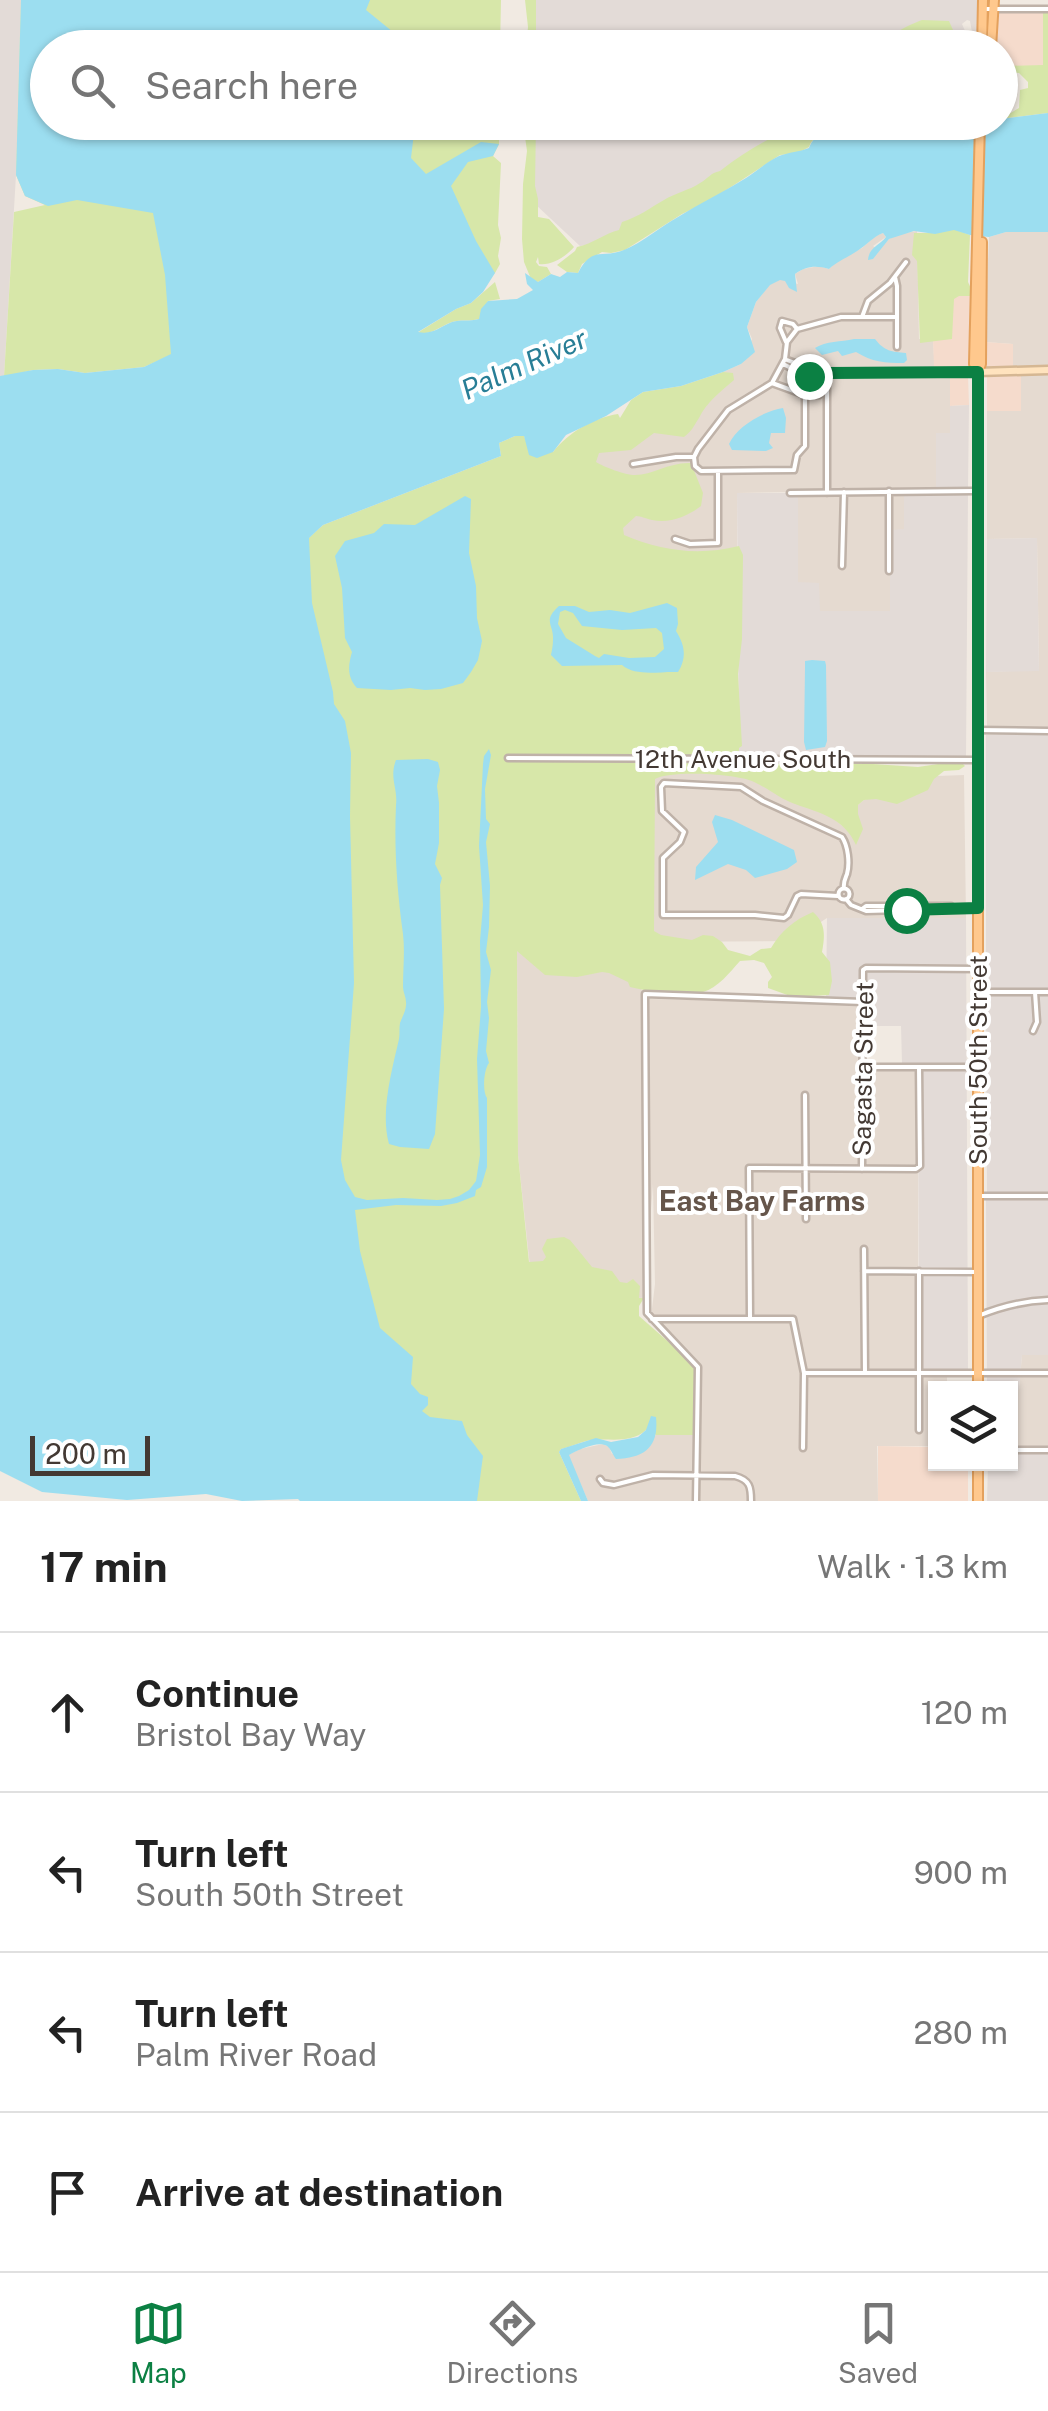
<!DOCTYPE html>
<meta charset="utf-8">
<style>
:root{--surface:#fff;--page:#f6f6f6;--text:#222;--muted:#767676;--line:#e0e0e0;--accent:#0b8043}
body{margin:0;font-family:"Public Sans",sans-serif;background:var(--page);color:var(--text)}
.controls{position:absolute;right:30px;bottom:30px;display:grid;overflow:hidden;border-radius:0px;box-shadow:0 2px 8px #0004}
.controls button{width:90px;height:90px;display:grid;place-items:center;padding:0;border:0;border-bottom:2px solid var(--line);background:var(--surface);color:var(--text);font:50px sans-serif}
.scale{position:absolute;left:30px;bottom:25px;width:120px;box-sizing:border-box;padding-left:10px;border:5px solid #433933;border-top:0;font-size:28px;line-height:35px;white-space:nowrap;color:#433933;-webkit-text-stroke:8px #fff;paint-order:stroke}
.stop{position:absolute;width:30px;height:30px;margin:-22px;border:8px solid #0b8043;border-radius:50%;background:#fff}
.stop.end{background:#0b8043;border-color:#fff;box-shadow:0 2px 10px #0008}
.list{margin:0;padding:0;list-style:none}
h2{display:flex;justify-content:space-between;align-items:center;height:130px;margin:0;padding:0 40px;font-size:42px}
h2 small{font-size:32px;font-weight:400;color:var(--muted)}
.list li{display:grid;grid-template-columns:65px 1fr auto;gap:30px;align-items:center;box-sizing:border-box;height:160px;padding:0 40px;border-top:2px solid var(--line)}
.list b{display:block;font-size:38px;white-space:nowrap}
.list p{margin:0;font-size:32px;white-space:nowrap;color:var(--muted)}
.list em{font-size:32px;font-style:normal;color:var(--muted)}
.icon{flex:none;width:55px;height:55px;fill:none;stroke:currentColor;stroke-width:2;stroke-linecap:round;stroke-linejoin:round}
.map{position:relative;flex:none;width:1048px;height:1501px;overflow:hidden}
.search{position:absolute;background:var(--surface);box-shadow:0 2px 8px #0004;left:30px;right:30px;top:30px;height:110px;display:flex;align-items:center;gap:25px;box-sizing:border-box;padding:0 35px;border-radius:55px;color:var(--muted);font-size:38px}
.sheet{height:770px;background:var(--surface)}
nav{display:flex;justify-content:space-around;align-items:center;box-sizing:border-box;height:140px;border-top:2px solid var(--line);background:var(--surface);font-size:28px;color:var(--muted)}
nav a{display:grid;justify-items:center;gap:5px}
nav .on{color:var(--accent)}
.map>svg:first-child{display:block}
.residential{fill:#e5dad0}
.commercial{fill:#f5dbcc}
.industrial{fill:#e3dbd7}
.green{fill:#d7e7a9}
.water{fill:#9cdef0;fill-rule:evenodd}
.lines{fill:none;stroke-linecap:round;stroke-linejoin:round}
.street-casing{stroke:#bfb2a8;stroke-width:9}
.secondary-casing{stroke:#d5b793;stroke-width:11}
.primary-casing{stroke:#e4a15d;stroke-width:12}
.street{stroke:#fff;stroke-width:4}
.secondary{stroke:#ffe3be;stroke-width:6}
.primary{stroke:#ffc88d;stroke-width:8}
.route{stroke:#0b8043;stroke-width:12}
.labels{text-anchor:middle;stroke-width:8;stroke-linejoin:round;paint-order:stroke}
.street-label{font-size:25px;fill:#433933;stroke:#fff}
.water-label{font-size:28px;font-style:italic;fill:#287e96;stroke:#fff}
.neighbourhood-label{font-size:28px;font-weight:bold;fill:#65554a;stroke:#fff}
</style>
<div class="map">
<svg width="1048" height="1501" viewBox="0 0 1048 1501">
<rect width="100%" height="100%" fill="#f1eae2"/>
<!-- residential -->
<path class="residential" d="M917,231L919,339L933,340L935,372L950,375V433L936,434V490L904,492V530L890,531V611H819L798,583L797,492L737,493V554L610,553L590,456L723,372L741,364L752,339L747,327L756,302L770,284L780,279L798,284L795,274L803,269L819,266L829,269L839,259L862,248L875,236L883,233L886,237L873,246L879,250L889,239L899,234Z
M1006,232H1048V370L1013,371V344L985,342L989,237Z
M1021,373H1048V729H987L986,672L1039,670L1037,538L987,539V411H1021Z
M654,772L751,774L829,815L850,832L858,805L864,800L937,776L964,775L966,918H827L792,941L653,942Z
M517,950L611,951L649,999L857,1004L859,1006L861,1026V1070H918V1372L798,1373L947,1375V1388H936L935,1446H877L878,1501H588L568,1455L580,1449L603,1444L609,1447L612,1454L656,1435H697L698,1366L651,1317L655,1284L653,1184L644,1298L533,1295L518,1155Z
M1022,1355H1048V1449L1011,1448V1390H1019Z"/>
<!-- commercial -->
<path class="commercial" d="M995,9H1043V66H1001L1000,48H994Z
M951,296H970L969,368H934L933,339Z
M985,342L1013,344V371H984Z
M1021,373V411H987V375Z
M950,375H968L969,405L950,406Z
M878,1446L935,1447L936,1464H968V1501H878Z"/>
<!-- industrial -->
<path class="industrial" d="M0,0H21L16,175L4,377L0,376Z
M534,0H984L983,47H971L972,32L970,21L967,20L962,24L966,33L964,47L534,48Z
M534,123H815L604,243L580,246L535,204Z
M969,405L968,488L936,490V433H950V406Z
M904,492L968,495L966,757L739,759L737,493H798V582L819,583L820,611H890V530L904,529Z
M1037,538L1039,671L986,672L987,539Z
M1048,734V990H986V735Z
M827,918H966L968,1371L919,1372L918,1063H902L901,1026H861L859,1007L857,1004H826Z
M1031,992H1048V1194L987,1192L986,996Z
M986,1199H1048V1355H1022L1019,1390L987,1388Z
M1011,1452H1048V1501H987L988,1464H1010Z"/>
<!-- green -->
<path class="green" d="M21,0L48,48V122L172,123L181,308L171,355L144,367L85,373L58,369L33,370L4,377L14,212L45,205L25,196L16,175Z
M324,0H501L500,47H364Z
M525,0H536V47H526L528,27Z
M1043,9H1048V113L1001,119L1019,108L1020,90L1028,88V82L1019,73L1001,72V66L1043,65Z
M922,20L949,21L953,30L949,47H881C887,36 908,25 922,20Z
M493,122V126H499V144L493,156L501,163L498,225L501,238L498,256L500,264L495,273L481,286L385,123Z
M523,123H536L535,186L538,199V217L549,219L574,247C567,256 551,266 539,264L538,257L536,262L539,266L547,267L551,274L538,282L531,279L524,262L522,239L523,184L527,151Z
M798,123H847V125C832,128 815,132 809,147L798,153L780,155L711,200L682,214L625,250L611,253L602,252L582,264L578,273L567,272L557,265L575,251L577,247C593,244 605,233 619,230L622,222C638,217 650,208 664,200C675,193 690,190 700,183C709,178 710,173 720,171C745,151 771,138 798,123Z
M954,229L970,235L968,282L973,293L970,296H959L954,299L952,339L920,343L917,261L912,255L914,233H935Z
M495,282L500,299L488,301L479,319C469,322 461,319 452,322C438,327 433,335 417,333L456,309L471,303Z
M723,372L733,373L734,380C721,391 706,403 699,418C693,427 693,430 684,437L654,433L631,450L599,453L596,462C604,467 625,475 635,475C653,475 669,462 691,463L703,493L701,506C688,516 670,524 652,520C647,519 641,516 636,516L623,528L624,535C662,551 698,556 739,546L743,555L742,639L738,674L742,746L739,748V759L700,761L873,764L918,767L938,764H963L965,766L959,770L944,771L934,779L928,790L897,804L876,799L864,800L858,805V814L863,829L856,845C844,818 820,813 795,804C780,799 768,788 754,782C738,774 671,770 655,779L654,931L661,935L692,940L703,935L713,936L722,942L728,950L750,956L761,949L771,948C781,931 794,920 813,912C826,923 825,936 822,952L830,962L832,981L829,995L793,997L768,988V982L772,977L764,963L754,960L740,961C730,972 718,988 703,992C683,997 650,992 630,987L628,982L609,973L602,972L577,977L545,975L517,951L518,1155L529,1262L543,1261L546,1257L542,1249L547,1239L564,1237L570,1240L592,1267L612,1271L620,1282L627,1283L633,1279L640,1286L639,1298H644L639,1306V1316L697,1367L696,1435H656L646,1430C630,1444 611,1438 592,1440C582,1441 571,1447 561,1449L559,1452L581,1501H317L293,552L323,525L501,456L499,443L515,436H524L528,446L553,452C569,432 593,418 618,414L620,418L631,400L643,392L681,386Z"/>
<!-- water -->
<path class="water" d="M21,0H370L366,10L393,32L397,47L48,48V122L427,123L414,133L411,158L426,174L481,142L499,144L493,156L468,162L451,186L476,241L495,273L483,292L471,303L456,309L418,332C433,335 439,327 452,322C461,319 469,322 479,319L481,309L488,301L517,299L533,290L527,284L525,273L538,282L551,274L560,277L567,272L578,273C593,245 602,259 624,250C643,242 660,227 678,217C700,203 724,192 746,178C757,171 768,161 779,156C789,152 799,152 809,148C815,132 831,128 846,125L847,123H918L908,129L924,137L988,123L1000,122L1001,119L1048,113V232H1006L989,237L970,235L954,230L935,234L914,231L889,239L873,259L868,260C869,247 879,246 886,237L883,233C873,237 869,243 860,249C849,257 839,260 829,269C816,265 806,266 795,274L797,292L789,288L785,281L780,280L770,285L756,302L747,327L755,352L741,364L723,372L681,386L643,392L606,416L566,435L553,452L537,458L529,455L524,436H515L499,443L501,456L323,525L309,538L312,603L333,692L334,704L345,721L351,753L350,816L354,983L341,1160L345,1180L355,1197L367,1200L403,1198L437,1200L450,1199L459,1196L469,1190L476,1181L480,1155L477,1059L481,1007L480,941L483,905L479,846L483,764L484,756L489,749L491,755L485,789L486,819L490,824L486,842L490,886L489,927L486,952L491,970L487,1002L489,1018L486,1051L489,1063C484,1069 482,1091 487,1098V1167L481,1187L476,1190L475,1196L457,1203L441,1206L396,1205L355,1210L360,1251L380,1328L413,1357L411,1384L420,1394L428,1397V1405L422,1411L430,1417L462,1421L467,1435L483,1456L477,1501H300L298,1499L242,1501L206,1494L127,1500L42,1492L0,1471V376L33,370L58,369L85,373L144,367L171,354L165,275L153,213L77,200L48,206L25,196L16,175Z
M854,339H875C884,351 892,352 906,353L907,360L904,363C885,363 872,362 856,352L842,356L838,351L822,355L815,348C826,341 841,342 854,339Z
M783,408L786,418L785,433H771L769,443L773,448L766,451L732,450L729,444C737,426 764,411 783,408Z
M465,496L471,499L469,553L476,586L477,618L482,641L478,660L471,672L463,683L441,689L425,690L410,688L391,690L357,688C347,677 348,666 352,652L345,638L342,588L335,556L345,541L374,533L384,524L415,525Z
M667,603L677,608L678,624L676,631C685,645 687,658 678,672C660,671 636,677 622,665L562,666L551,655C552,650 553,645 553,640C554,624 542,621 559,606H575L589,612L610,610L630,613ZM565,610L573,613L582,626L622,630L656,628L662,633L664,649L655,657L629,658L604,654L599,658L595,656L566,638L558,624L560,612Z
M812,660L825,661L826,665L827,741L825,747L806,750L804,742L805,667V661Z
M428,759L438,762L440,770L437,786L439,803V843L435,864L442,878L440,885L444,1009L435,1134L429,1149L400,1147L389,1144C380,1112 392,1070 399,1039C400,1034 399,1028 400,1023C402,1017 407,1009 406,1002C406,997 403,992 403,987C403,969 405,951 403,934C397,890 394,848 396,805C398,788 389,778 396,760Z
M715,815L732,820L794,850L797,862L787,869L755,878L746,870L728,864L695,880L696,867L718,842L712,822Z
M651,1416L656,1417C659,1447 645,1458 616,1459C613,1455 611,1449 607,1446C599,1440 577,1450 569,1455L588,1501H581L559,1452L561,1449L596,1438L611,1442L638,1437L646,1430Z"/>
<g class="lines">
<!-- street casing -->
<g class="street-casing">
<path id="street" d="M982,9H1048
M895,277L897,286V347
M862,317L868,301L890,283L906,262
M786,342L780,328L782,321L793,324L797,329
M787,360L795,363L813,362L827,373
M783,364L805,375L827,373L978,372
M827,373V493
M772,383L805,395H819
M805,395V446L797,455L794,470L701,471L695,466L694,457L698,449L728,410L772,383L785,359L787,342L797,329L841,317H897
M633,464L676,457H694
M889,491V571
M790,493L975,491
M675,539L690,544L718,543V472
M842,566L844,492
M978,730L1048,731
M508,758L978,760
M838.5 894a5.5 5.5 0 1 1 11 0a5.5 5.5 0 1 1-11 0Z
M838,896L801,894L797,896L788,915L784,918L755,915H663V858L680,842L684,832L662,811L661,787L664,783L741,787L763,801L842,837C848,846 850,863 847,874C845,879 843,883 844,888
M846,899L851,905L866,911L977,908
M862,909L866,906H951L953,908
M978,992H1048
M1033,1031L1037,1022L1035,992
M863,1067H978
M805,1095L806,1219
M862,1169L863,970L866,968L978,969
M978,1196H1048
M864,1249L865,1373
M864,1271L978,1272
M919,1271V1430
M978,1316C1002,1306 1022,1301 1048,1300
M750,1318L749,1168L916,1169L920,1166L919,1067
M652,1319H793L804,1373L803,1448
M804,1373H1048
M1010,1450H1048
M600,1479L603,1483L614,1485L653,1475L735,1476C750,1480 751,1487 751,1501
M696,1501L698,1367L647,1313L645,994L863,1002"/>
</g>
<!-- secondary casing -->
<g class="secondary-casing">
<path id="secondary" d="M978,372L1048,370"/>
</g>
<!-- primary casing -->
<g class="primary-casing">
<path id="primary" d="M982,48L983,0
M991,48L994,0
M978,372L981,364L982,242
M978,1388V372L974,364L980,122
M978,1464V1501"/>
</g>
<!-- street -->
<use href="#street" class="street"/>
<!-- secondary -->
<use href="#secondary" class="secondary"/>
<!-- primary -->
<use href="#primary" class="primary"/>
</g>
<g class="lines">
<!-- route -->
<path class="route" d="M809,376L827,373L978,372V908L906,910"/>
</g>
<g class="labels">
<!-- street labels -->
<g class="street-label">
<text x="743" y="768">12th Avenue South</text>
<text transform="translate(978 1060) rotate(-90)" y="9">South 50th Street</text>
<text transform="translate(863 1069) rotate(-89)" y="9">Sagasta Street</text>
</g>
<!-- water labels -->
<g class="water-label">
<text transform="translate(524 364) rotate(-24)" y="10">Palm River</text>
</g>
<!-- neighbourhood labels -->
<g class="neighbourhood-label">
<text x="762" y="1211">East Bay Farms</text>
</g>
</g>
</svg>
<div class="controls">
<button><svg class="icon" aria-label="layers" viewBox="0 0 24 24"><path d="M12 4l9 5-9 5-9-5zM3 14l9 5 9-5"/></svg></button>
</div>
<div class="scale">200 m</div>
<div class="stop" style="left:906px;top:910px"></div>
<div class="stop end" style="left:809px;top:376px"></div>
<div class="search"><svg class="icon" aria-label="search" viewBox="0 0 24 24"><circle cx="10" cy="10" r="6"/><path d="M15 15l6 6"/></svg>Search here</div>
</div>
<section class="sheet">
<h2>17 min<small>Walk · 1.3 km</small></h2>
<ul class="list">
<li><svg class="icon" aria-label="ahead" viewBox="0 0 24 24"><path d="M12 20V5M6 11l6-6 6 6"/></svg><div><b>Continue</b><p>Bristol Bay Way</p></div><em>120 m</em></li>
<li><svg class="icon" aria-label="left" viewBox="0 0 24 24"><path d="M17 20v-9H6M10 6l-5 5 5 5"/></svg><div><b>Turn left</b><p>South 50th Street</p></div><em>900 m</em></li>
<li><svg class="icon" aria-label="left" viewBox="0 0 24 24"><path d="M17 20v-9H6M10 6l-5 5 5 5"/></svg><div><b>Turn left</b><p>Palm River Road</p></div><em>280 m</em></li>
<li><svg class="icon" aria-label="arrive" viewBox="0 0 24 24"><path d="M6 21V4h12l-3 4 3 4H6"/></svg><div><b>Arrive at destination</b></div></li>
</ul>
</section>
<nav>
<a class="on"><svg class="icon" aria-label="map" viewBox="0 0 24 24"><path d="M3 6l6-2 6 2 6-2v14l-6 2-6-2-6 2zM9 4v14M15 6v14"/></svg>Map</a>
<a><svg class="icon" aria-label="directions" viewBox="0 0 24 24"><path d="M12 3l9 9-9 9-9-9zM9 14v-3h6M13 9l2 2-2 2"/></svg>Directions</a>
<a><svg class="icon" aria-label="saved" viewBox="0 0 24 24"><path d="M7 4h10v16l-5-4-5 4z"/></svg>Saved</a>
</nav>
